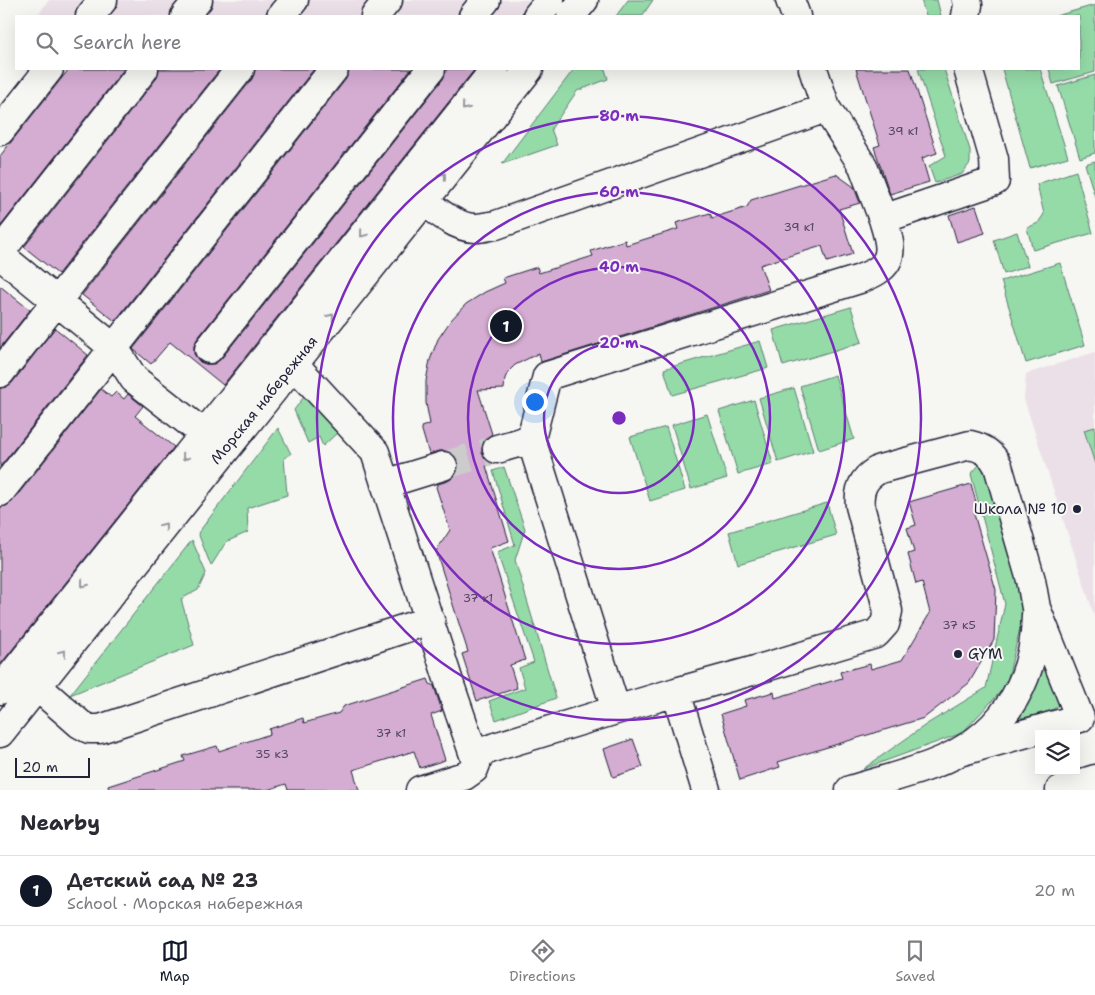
<!DOCTYPE html>
<meta charset="utf-8">
<style>
:root{--surface:#fff;--page:#f7f7f7;--text:#2b2b33;--muted:#7c7c81;--line:#e1e1e2;--accent:#111827}
body{margin:0;font-family:"Shantell Sans",sans-serif;background:var(--page);color:var(--text)}
.controls{position:absolute;right:15px;bottom:15px;display:grid;overflow:hidden;border-radius:0px;box-shadow:0 5px 20px #0002}
.controls button{width:45px;height:45px;display:grid;place-items:center;padding:0;border:0;border-bottom:1px solid var(--line);background:var(--surface);color:var(--text);font:25px sans-serif}
.scale{position:absolute;left:15px;bottom:12px;width:75px;box-sizing:border-box;padding-left:5px;border:2px solid #22223b;border-top:0;font-size:14px;line-height:18px;white-space:nowrap;color:#22223b;-webkit-text-stroke:4px #f6f6f2;paint-order:stroke}
.you{position:absolute;left:534px;top:401px;width:18px;height:18px;margin:-12px;border:4px solid #fff;border-radius:50%;background:#1a73e8;box-shadow:0 0 0 8px #1a73e833}
.badge{display:grid;place-items:center;width:32px;height:32px;border-radius:50%;background:var(--accent);color:#fff;font-size:16px;font-weight:700}
.pin{position:absolute;translate:-50% -50%;border:2px solid #fff;box-shadow:0 1px 5px #0006}
.list{margin:0;padding:0;list-style:none}
h2{display:flex;justify-content:space-between;align-items:center;height:65px;margin:0;padding:0 20px;font-size:21px}
h2 small{font-size:16px;font-weight:400;color:var(--muted)}
.list li{display:grid;grid-template-columns:32px 1fr auto;gap:15px;align-items:center;box-sizing:border-box;height:70px;padding:0 20px;border-top:1px solid var(--line)}
.list b{display:block;font-size:19px;white-space:nowrap}
.list p{margin:0;font-size:16px;white-space:nowrap;color:var(--muted)}
.list em{font-size:16px;font-style:normal;color:var(--muted)}
.icon{flex:none;width:28px;height:28px;fill:none;stroke:currentColor;stroke-width:2;stroke-linecap:round;stroke-linejoin:round}
.map{position:relative;flex:none;width:1095px;height:790px;overflow:hidden}
.search{position:absolute;background:var(--surface);box-shadow:0 5px 20px #0002;left:15px;right:15px;top:15px;height:55px;display:flex;align-items:center;gap:12px;box-sizing:border-box;padding:0 18px;border-radius:0px;color:var(--muted);font-size:19px}
.sheet{height:135px;background:var(--surface)}
nav{display:flex;justify-content:space-around;align-items:center;box-sizing:border-box;height:70px;border-top:1px solid var(--line);background:var(--surface);font-size:14px;color:var(--muted)}
nav a{display:grid;justify-items:center;gap:2px}
nav .on{color:var(--accent)}
.map>svg:first-child{display:block}
.built{fill:#ece0e8}
.green{fill:#95dba8;stroke:#5c7e72}
.building{fill:#d5acd2;stroke:#22223b}
.lines{fill:none;stroke-linecap:round;stroke-linejoin:round}
.minor-tunnel{stroke:#cccccd;stroke-width:28;stroke-dasharray:28 14;stroke-linecap:butt}
.minor-casing{stroke:#22223b;stroke-width:31}
.minor{stroke:#f6f6f2;stroke-width:28}
.oneway{stroke:#9797a0}
.ring{fill:none;stroke:#7b2cbf;stroke-width:2.5}
.poi-dot{fill:#22223b;stroke:#f6f6f2;stroke-width:2}
.labels{text-anchor:middle;stroke-width:4;stroke-linejoin:round;paint-order:stroke}
.number-label{font-size:12px;fill:#4f4461}
.street-label{font-size:15px;fill:#22223b;stroke:#f6f6f2}
.poi-label{font-size:15px;fill:#22223b;stroke:#f6f6f2;text-anchor:end}
.centre{fill:#7b2cbf;stroke:#f6f6f2;stroke-width:2.5}
.ring-label{font-size:15px;text-anchor:middle;font-weight:bold;fill:#7b2cbf;stroke:#f6f6f2;stroke-width:4;stroke-linejoin:round;paint-order:stroke}
</style>
<div class="map">
<svg width="1095" height="790" viewBox="0 0 1095 790">
<rect width="100%" height="100%" fill="#f6f6f2"/>
<filter id="ink" filterUnits="userSpaceOnUse"><feTurbulence type="fractalNoise" baseFrequency=".02" numOctaves="2"/><feDisplacementMap in="SourceGraphic" scale="10" xChannelSelector="R" yChannelSelector="G"/><feConvolveMatrix kernelMatrix="1 2 1 2 8 2 1 2 1" color-interpolation-filters="sRGB"/></filter>
<g filter="url(#ink)">
<!-- built -->
<path class="built" d="M49,0H531L518,16H37Z
M1095,352V618L1024,399L1026,374Z"/>
<!-- green -->
<path class="green" d="M628,0H653L642,16H616Z
M921,0H937L941,16H926Z
M1095,5V72L1053,84L1049,69H1079V16H1056Z
M574,69H605L608,79L577,91L551,129L557,145L502,164Z
M918,69H944L970,150V163L962,174L935,183L929,166L946,156Z
M1002,69H1040L1068,157L1030,168Z
M1095,75V153L1080,158L1058,86Z
M1095,161V197L1085,164Z
M1076,171L1093,233L1033,250L1027,228L1038,223L1044,214L1037,184Z
M1017,232L1028,266L1004,274L994,240Z
M1060,263L1085,345L1026,363L1001,281Z
M851,307L862,342L783,366L773,330Z
M760,341L768,368L672,395L664,369Z
M835,375L854,439L819,450L800,386Z
M794,388L813,451L778,462L759,398Z
M307,393L337,433L323,446L319,437L308,443L294,410Z
M754,400L773,464L738,474L719,411Z
M707,414L727,478L691,489L672,425Z
M666,427L685,490L650,501L630,437Z
M1095,427V464L1084,430Z
M278,428L291,454L284,458L287,495L247,508L248,532L226,542L211,566L198,533Z
M981,463L1009,543L1024,612L1006,686L962,733L863,769L927,724L986,688L1005,604L971,474Z
M504,467L525,529L515,560L556,698L496,720L489,701L525,688L519,668L534,662L497,552L515,545L493,471Z
M827,503L836,535L738,564L729,532Z
M192,540L206,573L198,590L181,599L194,645L70,695Z
M1044,653L1062,702C1051,715 1030,718 1013,718Z"/>
<!-- building -->
<path class="building" d="M69,69H124L0,227V156Z
M159,69H220L58,274L24,247L156,79Z
M255,69H314L115,321L82,295L252,79Z
M349,69H411L197,339L194,346V354L200,362L206,364H214L221,359L443,79L446,69H475L223,385L170,342L151,364L133,349L346,79Z
M856,69H910L937,153L922,158L929,182L890,194L874,147L880,145Z
M836,174L854,187L860,203L839,209L853,254L827,262L822,246L760,265L769,290L541,362L539,353L515,365L509,371L505,378L504,389L478,390L492,434L485,439L482,445V453L486,460L493,464L486,466L509,541L490,548L525,660L510,665L517,688L477,701L462,654L468,652L436,551L450,530L436,487L438,484L448,481L455,476L458,470V462L454,455L447,451H438L429,454L421,427L430,424L426,403V381L430,360L438,339L451,320L466,304L485,292L505,283L503,278L537,267L539,273L593,256L591,251L625,240L626,245L678,229L676,223L710,213L712,218L747,207L751,200Z
M976,206L985,233L957,242L949,215Z
M0,286L30,310L0,348Z
M55,328L88,355L0,467V388L6,387L12,383Z
M101,389L111,397L116,392L124,399L128,394L143,406L135,416L174,447L0,665V507L6,506L12,502Z
M971,484L979,513L974,514L996,590L994,640L969,683L924,718L778,762L780,767L740,780L721,714L746,706L744,700L774,692L775,698L842,678L840,672L870,664L871,669L902,660L930,613L922,582L916,584L908,554L914,552L907,528L916,525L909,502Z
M428,679L430,684L434,686L442,711L431,715L445,760L420,768L414,751L353,770L359,790H288L286,784L267,790H109L108,786L185,761L183,756L217,746L219,751L270,734L269,729L303,718L304,723L339,713L344,706Z
M633,739L643,767L613,777L604,749Z"/>
<g class="lines">
<!-- minor-tunnel -->
<path class="minor-tunnel" d="M443,466L497,449"/>
<!-- minor casing -->
<g class="minor-casing">
<path id="minor" d="M790,0L796,16
M90,16L103,0
M185,16L198,0
M281,16L294,0
M375,16L388,0
M473,16L486,0
M537,16L550,0
M571,16L584,0
M966,16L968,5L967,0
M813,69L826,108L863,166L883,219
M0,131L49,69
M409,189C426,202 454,229 476,228C483,228 489,226 496,225L826,108
M0,252L144,69
M0,255L115,349L134,379L218,445
M272,347L302,373L375,452L451,688L474,755L495,747L616,710L531,439L547,376L860,279C866,276 873,274 878,270C897,258 888,236 883,219L995,181L994,159L968,69
M209,349L431,69
M0,373L240,69
M497,449L531,439
M385,484L443,466
M0,492L334,69
M22,676L48,696L80,724L89,729H100L430,620
M0,690L495,69
M616,710L676,692
M0,733L529,69
M420,790L464,776L474,769L477,761L474,755
M706,790L676,692L752,671L876,634L885,624L888,611L860,506C858,489 864,477 880,469L970,445C984,448 992,454 998,466L1031,580L1036,608L1080,718L959,752
M850,790C876,782 904,775 931,765C998,740 1035,687 1036,615
M1060,790L1095,779"/>
</g>
<!-- minor -->
<use href="#minor" class="minor"/>
</g>
<!-- one-way arrows -->
<defs><path id="oneway-chevron" d="M-2-3.5L2.5 0L-2 3.5" fill="none" stroke-width="1.6" stroke-linecap="round" stroke-linejoin="round" transform="scale(1.25)"/></defs>
<g class="oneway">
<use href="#oneway-chevron" transform="translate(465 107) rotate(129)"/>
<use href="#oneway-chevron" transform="translate(443 176) rotate(-51)"/>
<use href="#oneway-chevron" transform="translate(363 234) rotate(129)"/>
<use href="#oneway-chevron" transform="translate(331 317) rotate(-51)"/>
<use href="#oneway-chevron" transform="translate(185 457) rotate(129)"/>
<use href="#oneway-chevron" transform="translate(164 526) rotate(-52)"/>
<use href="#oneway-chevron" transform="translate(84 584) rotate(128)"/>
<use href="#oneway-chevron" transform="translate(63 653) rotate(-52)"/>
</g>
</g>
<!-- distance rings -->
<g class="ring">
<circle cx="619" cy="418" r="75"/>
<circle cx="619" cy="418" r="151"/>
<circle cx="619" cy="418" r="226"/>
<circle cx="619" cy="418" r="302"/>
</g>
<!-- markers -->
<g class="poi-dot">
<circle cx="1077" cy="509" r="5"/>
<circle cx="958" cy="654" r="5"/>
</g>
<g class="labels">
<!-- number labels -->
<g class="number-label">
<text x="903" y="135">39 к1</text>
<text x="799" y="231">39 к1</text>
<text x="478" y="602">37 к1</text>
<text x="959" y="629">37 к5</text>
<text x="391" y="737">37 к1</text>
<text x="272" y="758">35 к3</text>
</g>
<!-- street labels -->
<g class="street-label">
<text transform="translate(264 400) rotate(-51)" y="5">Морская набережная</text>
</g>
<!-- poi labels -->
<g class="poi-label">
<text x="1067" y="514">Школа № 10</text>
<text x="968" y="659" text-anchor="start">GYM</text>
</g>
</g>
<circle cx="619" cy="418" r="8" class="centre"/>
<g class="ring-label">
<text x="619" y="121">80 m</text>
<text x="619" y="197">60 m</text>
<text x="619" y="272">40 m</text>
<text x="619" y="348">20 m</text>
</g>
</svg>
<div class="controls">
<button><svg class="icon" aria-label="layers" viewBox="0 0 24 24"><path d="M12 4l9 5-9 5-9-5zM3 14l9 5 9-5"/></svg></button>
</div>
<div class="scale">20 m</div>
<div class="you"></div>
<div class="pin badge" style="left:506px;top:326px">1</div>
<div class="search"><svg class="icon" aria-label="search" viewBox="0 0 24 24"><circle cx="10" cy="10" r="6"/><path d="M15 15l6 6"/></svg>Search here</div>
</div>
<section class="sheet">
<h2>Nearby<small></small></h2>
<ul class="list">
<li><span class="badge">1</span><div><b>Детский сад № 23</b><p>School · Морская набережная</p></div><em>20 m</em></li>
</ul>
</section>
<nav>
<a class="on"><svg class="icon" aria-label="map" viewBox="0 0 24 24"><path d="M3 6l6-2 6 2 6-2v14l-6 2-6-2-6 2zM9 4v14M15 6v14"/></svg>Map</a>
<a><svg class="icon" aria-label="directions" viewBox="0 0 24 24"><path d="M12 3l9 9-9 9-9-9zM9 14v-3h6M13 9l2 2-2 2"/></svg>Directions</a>
<a><svg class="icon" aria-label="saved" viewBox="0 0 24 24"><path d="M7 4h10v16l-5-4-5 4z"/></svg>Saved</a>
</nav>
